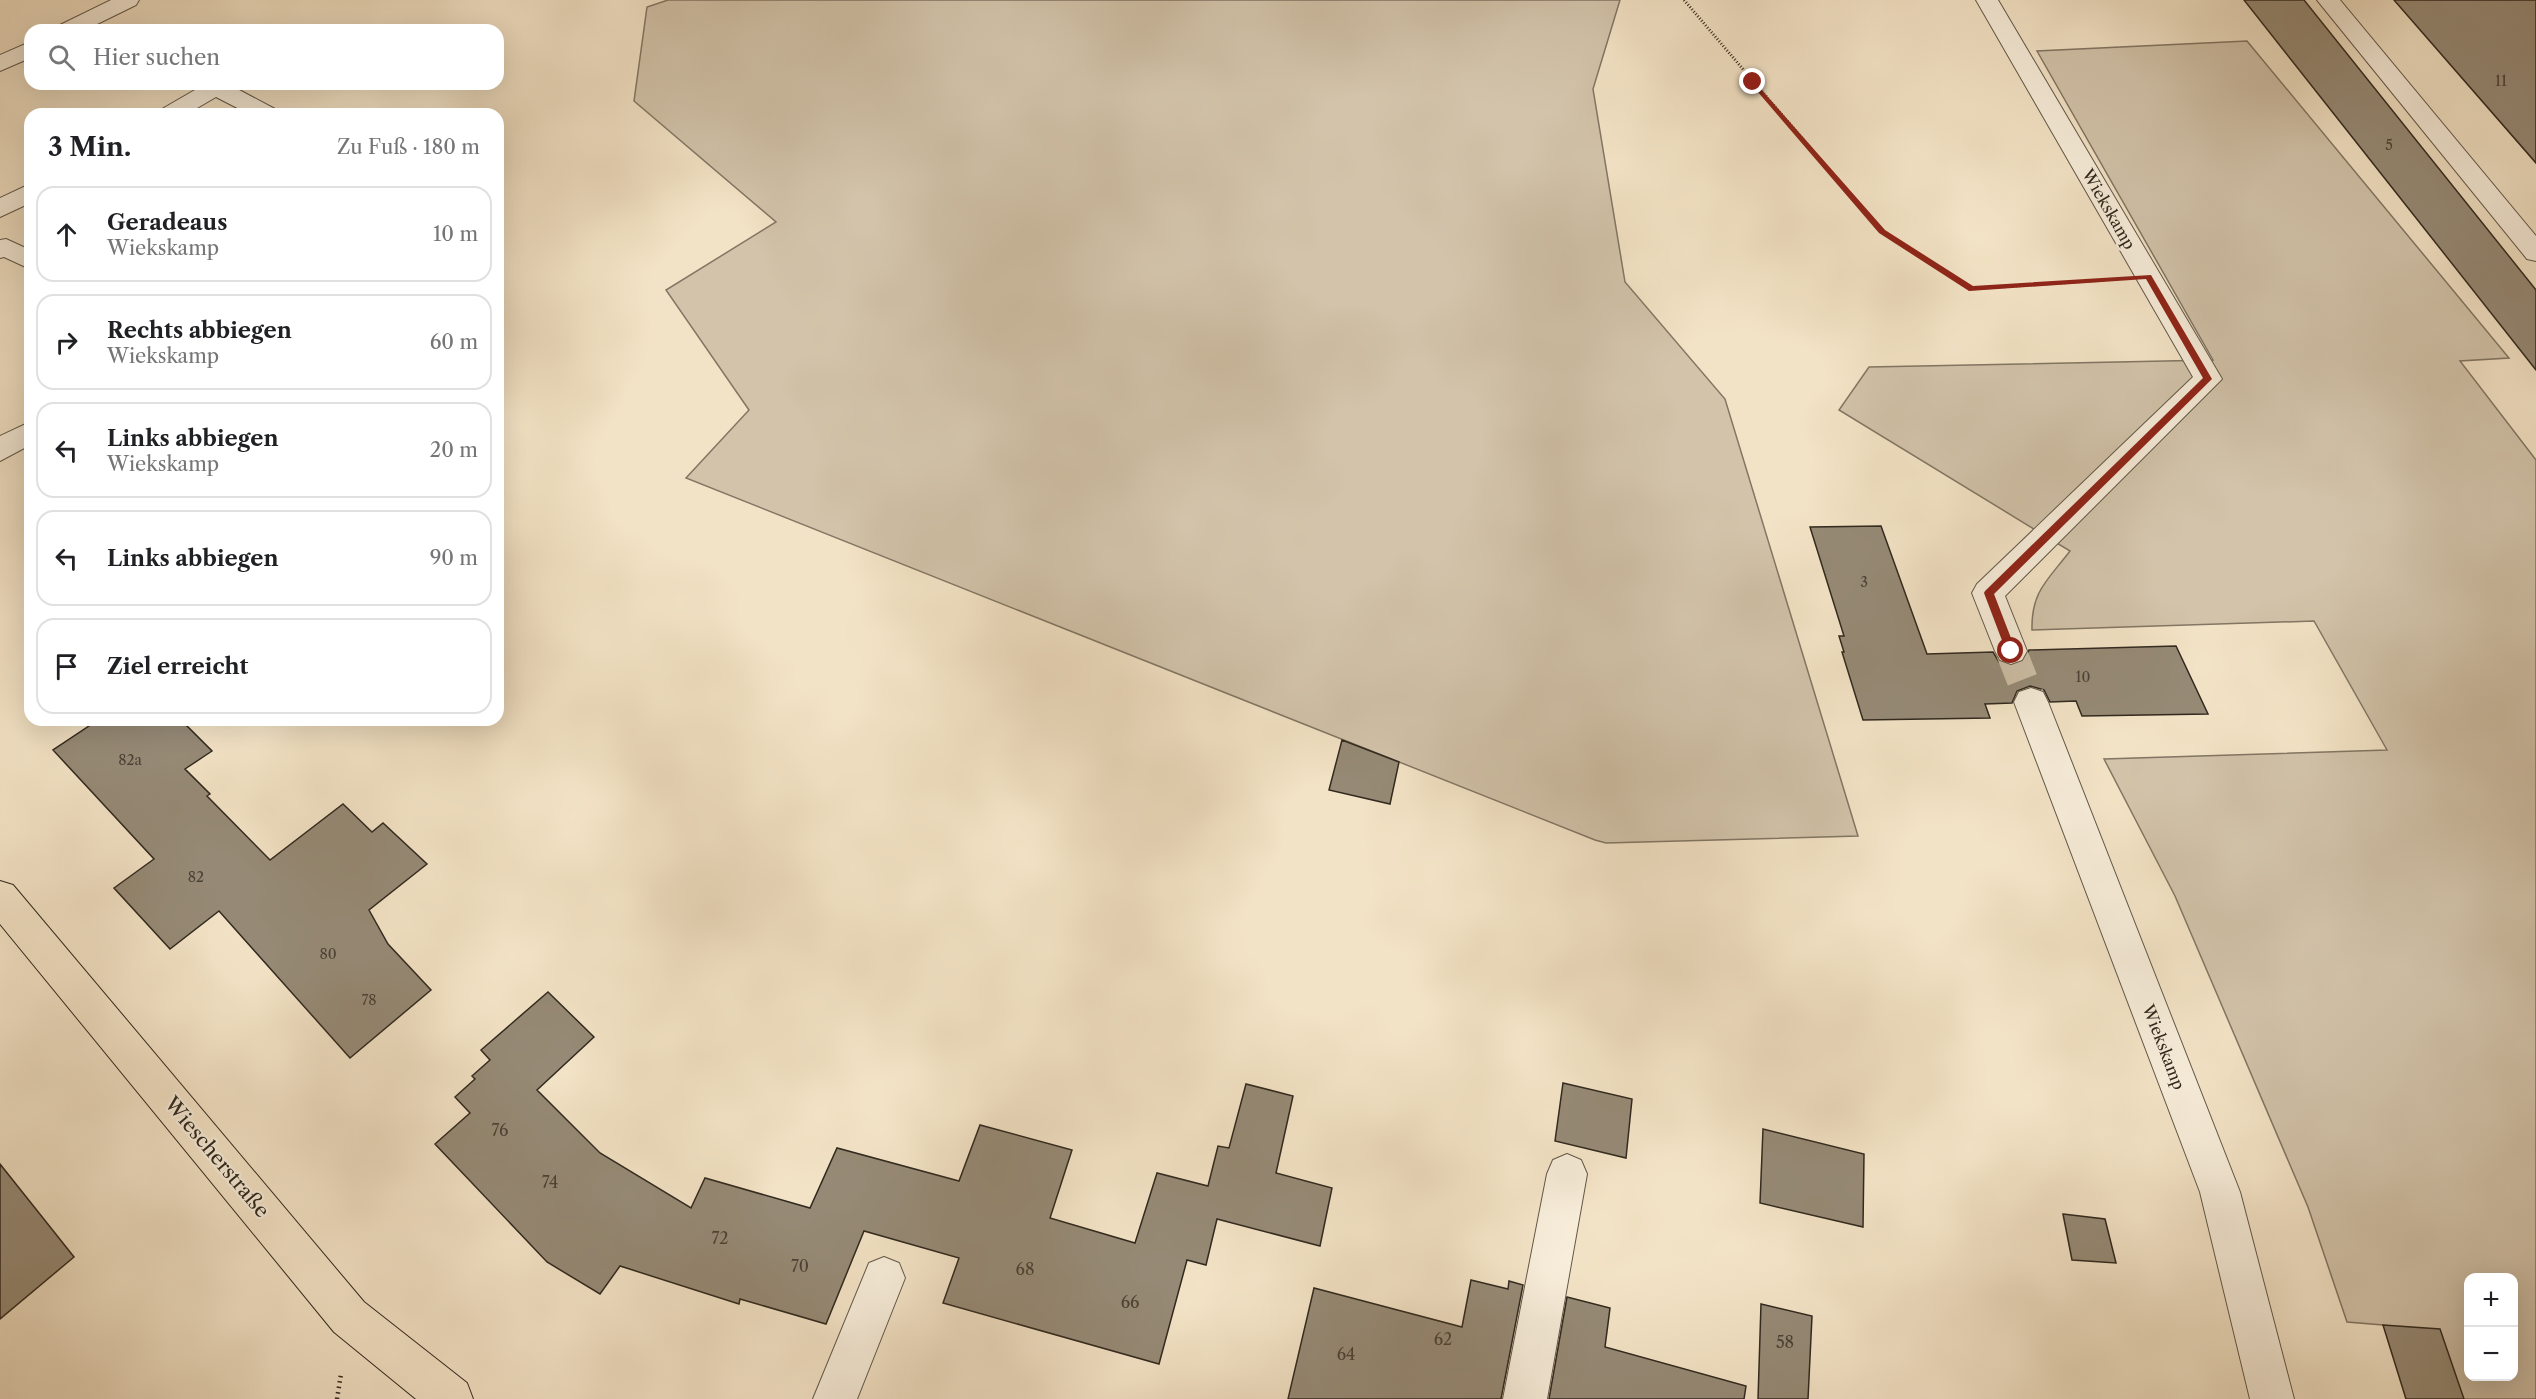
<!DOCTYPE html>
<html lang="de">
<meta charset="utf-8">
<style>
:root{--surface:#fff;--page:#f2f2f2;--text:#202124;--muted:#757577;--line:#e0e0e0}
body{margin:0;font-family:"Libre Caslon Text",serif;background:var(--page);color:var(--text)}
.controls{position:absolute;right:18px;bottom:18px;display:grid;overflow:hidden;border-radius:12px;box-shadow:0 6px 24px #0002}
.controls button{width:54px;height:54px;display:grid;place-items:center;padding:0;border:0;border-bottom:2px solid var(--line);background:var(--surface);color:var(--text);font:30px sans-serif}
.stop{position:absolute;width:18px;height:18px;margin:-14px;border:4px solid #8f2418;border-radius:50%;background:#fff}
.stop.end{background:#8f2418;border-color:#fff;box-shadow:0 2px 6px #0008}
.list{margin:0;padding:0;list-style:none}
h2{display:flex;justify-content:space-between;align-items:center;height:78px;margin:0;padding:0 24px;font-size:26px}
h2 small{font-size:20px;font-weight:400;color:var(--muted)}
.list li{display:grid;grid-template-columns:39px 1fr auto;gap:18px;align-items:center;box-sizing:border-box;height:96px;margin:0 12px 12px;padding:0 12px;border:2px solid var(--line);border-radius:18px}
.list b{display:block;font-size:22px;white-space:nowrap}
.list p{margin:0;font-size:20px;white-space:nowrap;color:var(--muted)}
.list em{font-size:20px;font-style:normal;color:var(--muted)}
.icon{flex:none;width:33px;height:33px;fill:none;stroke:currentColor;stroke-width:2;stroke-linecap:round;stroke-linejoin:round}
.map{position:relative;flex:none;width:2536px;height:1399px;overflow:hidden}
.search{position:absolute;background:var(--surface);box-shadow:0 6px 24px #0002;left:24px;top:24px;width:480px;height:66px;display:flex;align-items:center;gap:15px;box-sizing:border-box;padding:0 21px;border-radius:18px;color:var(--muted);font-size:22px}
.panel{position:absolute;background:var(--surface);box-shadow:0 6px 24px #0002;left:24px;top:108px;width:480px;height:618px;border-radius:18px}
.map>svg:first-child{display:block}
.green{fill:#d2c3aa;stroke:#827664;stroke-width:1.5;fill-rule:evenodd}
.building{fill:#968a76;stroke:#31291f;stroke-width:1.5}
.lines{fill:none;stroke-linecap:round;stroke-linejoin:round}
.minor-tunnel{stroke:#ccbea5;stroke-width:31;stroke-dasharray:31 16;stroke-linecap:butt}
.minor-casing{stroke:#625849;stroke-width:2}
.major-casing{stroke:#31291f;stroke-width:2}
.path-far1{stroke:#31291f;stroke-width:3;stroke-dasharray:1 2;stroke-linecap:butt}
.path{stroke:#31291f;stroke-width:4.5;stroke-dasharray:1.5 4;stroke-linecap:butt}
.minor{fill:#f7edda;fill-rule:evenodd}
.major{fill:#f3e3c6;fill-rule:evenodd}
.route{fill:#8f2418}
.labels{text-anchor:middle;stroke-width:4.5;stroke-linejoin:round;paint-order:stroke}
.number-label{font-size:14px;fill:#4a4135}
.street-label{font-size:16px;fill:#31291f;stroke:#f7edda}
.near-number-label{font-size:16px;fill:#4a4135}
.near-street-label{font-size:20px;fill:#31291f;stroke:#f7edda}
</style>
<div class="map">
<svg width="2536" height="1399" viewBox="0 0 2536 1399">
<rect width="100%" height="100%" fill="#f3e3c6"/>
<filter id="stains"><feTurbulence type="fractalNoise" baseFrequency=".00333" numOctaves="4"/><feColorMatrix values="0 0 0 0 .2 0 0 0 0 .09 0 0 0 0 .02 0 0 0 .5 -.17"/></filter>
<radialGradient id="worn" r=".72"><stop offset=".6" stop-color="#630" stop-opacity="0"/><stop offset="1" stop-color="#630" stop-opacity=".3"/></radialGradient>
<!-- green -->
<path class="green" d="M668,0H1620L1593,89L1625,282L1725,399L1858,836L1606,843L1595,840L686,478L749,410L666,290L776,222L634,101L647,7Z
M2247,41L2509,358L2460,361L2536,460V1399H2464L2383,1325L2347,1322L2308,1207L2175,896L2104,759L2387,750L2314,621L2032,630C2031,591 2048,580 2070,551L1839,410L1869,367L2213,360L2037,51ZM2468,1278H2514V1376H2468Z"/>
<!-- building -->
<path class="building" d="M2244,0H2304L2536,290V370Z
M2394,0H2536V163Z
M1881,526L1927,654L1993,652L1999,662L2012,666L2024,661L2029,650L2176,646L2208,714L2082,716L2076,701L2050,702L2044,690L2030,686L2017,691L2012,703L1985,704L1990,718L1863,720L1842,652H1844L1839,636H1844L1810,527Z
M98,720H181L212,751L185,769L210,794L207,796L270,860L343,804L372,832L383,823L427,864L369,910L388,944L431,990L350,1058L219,911L170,949L114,888L154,859L53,750Z
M1342,740L1399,762L1390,804L1329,790Z
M548,992L594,1037L537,1090L600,1153L691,1208L705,1178L810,1208L837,1148L959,1181L980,1125L1072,1150L1050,1218L1135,1243L1157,1173L1208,1186L1218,1146L1229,1148L1246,1084L1293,1096L1276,1173L1332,1188L1320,1246L1217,1219L1206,1265L1187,1260L1159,1364L943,1303L959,1258L864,1231L826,1324L740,1299L739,1304L620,1266L600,1294L547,1262L435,1144L470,1113L455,1097L475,1079L472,1076L490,1060L481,1050Z
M1563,1083L1632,1099L1626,1158L1555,1141Z
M1763,1129L1864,1154L1863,1227L1760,1203Z
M0,1164L74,1257L0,1319Z
M2063,1214L2105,1219L2116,1263L2072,1260Z
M1471,1280L1508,1289L1509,1281L1523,1285L1501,1399H1288L1314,1288L1462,1327Z
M1567,1297L1610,1308L1605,1347L1746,1386L1744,1399H1549Z
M1761,1304L1812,1316L1808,1399H1758Z
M2383,1325L2440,1329L2464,1399H2406Z"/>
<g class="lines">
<!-- minor-tunnel -->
<path class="minor-tunnel" d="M2011,651L2031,702"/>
<!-- minor casing -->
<g class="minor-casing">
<path id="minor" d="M111,0H139L136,5L85,30H57L60,25Z
M1976,0H1998L2222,379L2005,596L2027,651L2022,660L2011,664L2000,660L1995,651L1972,593L1977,584L2193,377Z
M2317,0H2340L2536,236V261L2527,259Z
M30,42V58L0,71V55Z
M198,84H228L275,109L279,114H249L216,97L187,114H158L162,109L200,87Z
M30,184V203L0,217V198Z
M6,239L30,250V269L4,257L0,258V240Z
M30,422V445L0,461V436Z
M2031,688L2043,692L2048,702L2240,1192L2294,1399H2250L2200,1192L2014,702L2019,692Z
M1567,1154L1581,1160L1587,1174L1547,1399H1503L1547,1174L1553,1160Z
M884,1257L899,1263L905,1278L857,1399H813L869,1263Z"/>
</g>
<!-- major casing -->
<g class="major-casing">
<path id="major" d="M0,881L13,885L364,1302L467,1383L473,1399H416L334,1332L0,924Z"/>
</g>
<!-- path-far1 -->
<path class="path-far1" d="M1684,0L1882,232L1971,289L2105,280"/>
<!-- path -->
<path class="path" d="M337,1399L341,1374"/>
<!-- minor -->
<use href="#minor" class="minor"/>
<!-- major -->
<use href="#major" class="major"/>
</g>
<!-- route -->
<path class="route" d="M1753,80L1885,230L1973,286L2151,275L2212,379L1994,594L2016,651L2014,654H2008L2006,651L1984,593L1985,591L2203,378L2146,279L1969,291L1879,233L1751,84Z"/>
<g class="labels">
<!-- number labels -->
<g class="number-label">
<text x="2501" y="86">11</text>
<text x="2389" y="150">5</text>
<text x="1864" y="587">3</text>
<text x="2083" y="682">10</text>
<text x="130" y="765">82a</text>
<text x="196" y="882">82</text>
<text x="328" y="959">80</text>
<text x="369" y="1005">78</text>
</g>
<!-- street labels -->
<g class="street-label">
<text transform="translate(2109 209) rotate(60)" y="6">Wiekskamp</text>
<text transform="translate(2164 1047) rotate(69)" y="6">Wiekskamp</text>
</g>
<!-- near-number labels -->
<g class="near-number-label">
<text x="500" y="1136">76</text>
<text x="550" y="1188">74</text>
<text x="720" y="1244">72</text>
<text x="800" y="1272">70</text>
<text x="1025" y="1275">68</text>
<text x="1130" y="1308">66</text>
<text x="1443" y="1345">62</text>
<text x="1785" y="1348">58</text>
<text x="1346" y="1360">64</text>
</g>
<!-- near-street labels -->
<g class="near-street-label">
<text transform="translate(217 1157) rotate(50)" y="7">Wiescherstraße</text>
</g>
</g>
<rect width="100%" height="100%" filter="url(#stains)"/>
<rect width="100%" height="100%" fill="url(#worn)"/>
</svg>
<div class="controls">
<button>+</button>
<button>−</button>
</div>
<div class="stop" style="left:2011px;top:651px"></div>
<div class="stop end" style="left:1753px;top:82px"></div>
<div class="search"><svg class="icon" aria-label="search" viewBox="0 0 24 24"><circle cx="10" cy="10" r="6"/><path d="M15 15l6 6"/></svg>Hier suchen</div>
<section class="panel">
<h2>3 Min.<small>Zu Fuß · 180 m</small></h2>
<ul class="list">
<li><svg class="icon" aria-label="ahead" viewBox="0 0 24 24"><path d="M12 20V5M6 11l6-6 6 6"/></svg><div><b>Geradeaus</b><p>Wiekskamp</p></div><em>10 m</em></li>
<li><svg class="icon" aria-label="right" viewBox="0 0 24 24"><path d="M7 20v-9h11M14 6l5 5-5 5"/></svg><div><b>Rechts abbiegen</b><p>Wiekskamp</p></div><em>60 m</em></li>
<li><svg class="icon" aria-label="left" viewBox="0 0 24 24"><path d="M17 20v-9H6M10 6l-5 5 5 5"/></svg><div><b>Links abbiegen</b><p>Wiekskamp</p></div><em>20 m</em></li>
<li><svg class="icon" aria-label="left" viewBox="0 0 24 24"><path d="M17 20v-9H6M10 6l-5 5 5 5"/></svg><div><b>Links abbiegen</b></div><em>90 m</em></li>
<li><svg class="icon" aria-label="arrive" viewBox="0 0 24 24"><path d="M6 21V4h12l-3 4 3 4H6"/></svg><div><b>Ziel erreicht</b></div></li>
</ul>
</section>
</div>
